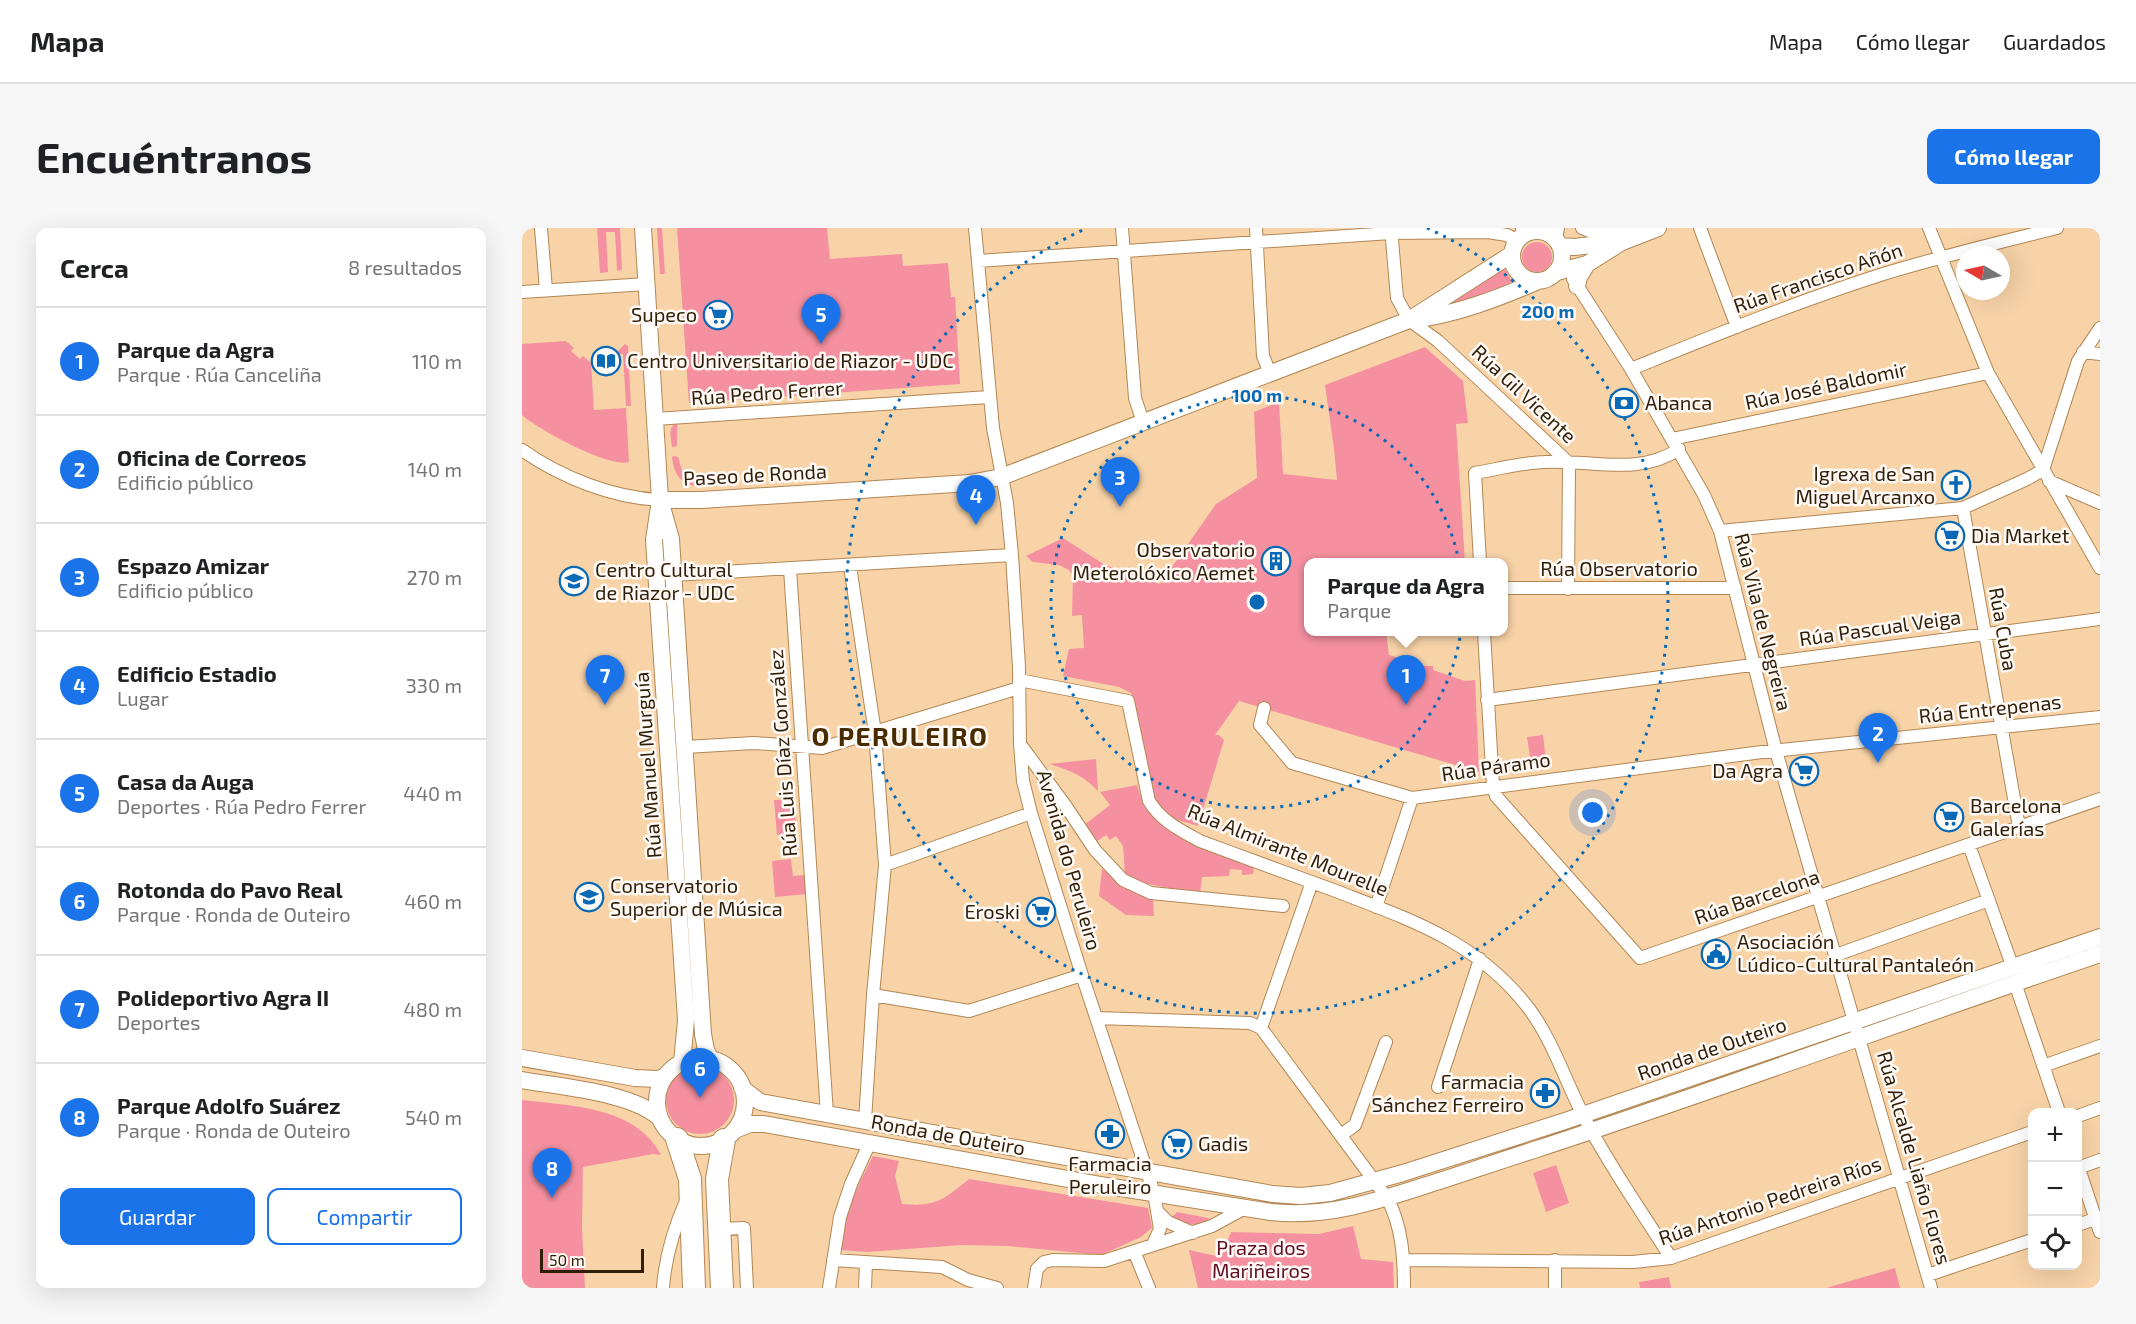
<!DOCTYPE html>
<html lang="es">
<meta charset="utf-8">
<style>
:root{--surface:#fff;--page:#f6f6f6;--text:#202124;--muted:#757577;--line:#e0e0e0;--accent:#1a73e8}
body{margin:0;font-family:"Exo 2",sans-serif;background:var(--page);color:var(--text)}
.controls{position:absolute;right:18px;bottom:18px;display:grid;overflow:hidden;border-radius:12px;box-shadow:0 6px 24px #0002}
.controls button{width:54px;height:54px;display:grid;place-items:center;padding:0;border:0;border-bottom:2px solid var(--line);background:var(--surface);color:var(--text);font:30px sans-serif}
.compass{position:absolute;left:1434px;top:18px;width:54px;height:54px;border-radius:50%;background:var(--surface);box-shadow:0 6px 24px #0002;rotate:279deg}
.scale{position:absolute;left:18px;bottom:15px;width:104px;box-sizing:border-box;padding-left:6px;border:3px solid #2f1e08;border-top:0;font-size:16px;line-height:21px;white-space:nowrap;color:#2f1e08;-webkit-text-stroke:4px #fffaf5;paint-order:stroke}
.you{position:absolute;left:1071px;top:585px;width:21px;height:21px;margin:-15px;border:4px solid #fff;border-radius:50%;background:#1a73e8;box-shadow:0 0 0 9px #1a73e833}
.badge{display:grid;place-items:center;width:39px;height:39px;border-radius:50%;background:var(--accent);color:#fff;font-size:20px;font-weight:700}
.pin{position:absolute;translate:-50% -50px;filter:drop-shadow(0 2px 3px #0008)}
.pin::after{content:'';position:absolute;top:32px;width:21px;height:18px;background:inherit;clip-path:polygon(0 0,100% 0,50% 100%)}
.popup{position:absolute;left:782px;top:330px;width:204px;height:78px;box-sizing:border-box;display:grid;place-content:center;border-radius:12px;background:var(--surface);filter:drop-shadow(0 2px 4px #0005);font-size:20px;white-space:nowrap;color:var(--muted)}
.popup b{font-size:22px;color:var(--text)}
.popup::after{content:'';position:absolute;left:50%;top:100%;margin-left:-12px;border:12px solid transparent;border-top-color:var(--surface)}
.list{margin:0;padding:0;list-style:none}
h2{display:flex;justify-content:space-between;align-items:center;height:78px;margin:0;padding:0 24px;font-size:26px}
h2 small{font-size:20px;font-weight:400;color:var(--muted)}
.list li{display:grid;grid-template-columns:39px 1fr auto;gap:18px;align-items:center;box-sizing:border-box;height:108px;padding:0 24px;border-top:2px solid var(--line)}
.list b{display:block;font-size:22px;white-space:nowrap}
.list p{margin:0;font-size:20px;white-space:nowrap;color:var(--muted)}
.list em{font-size:20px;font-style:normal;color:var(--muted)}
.actions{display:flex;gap:12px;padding:18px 24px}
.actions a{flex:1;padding:14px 0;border:2px solid var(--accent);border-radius:12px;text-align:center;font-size:21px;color:var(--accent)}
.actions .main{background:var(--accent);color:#fff}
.icon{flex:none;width:33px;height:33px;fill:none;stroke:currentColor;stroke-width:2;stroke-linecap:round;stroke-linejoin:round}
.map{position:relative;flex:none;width:1578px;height:1060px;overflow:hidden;border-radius:12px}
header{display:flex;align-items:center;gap:36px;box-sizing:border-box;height:84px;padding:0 30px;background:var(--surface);border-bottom:2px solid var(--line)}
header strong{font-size:28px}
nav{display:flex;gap:33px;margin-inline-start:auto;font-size:21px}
.intro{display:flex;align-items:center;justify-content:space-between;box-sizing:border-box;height:144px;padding:0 36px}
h1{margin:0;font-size:42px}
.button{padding:15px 27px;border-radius:12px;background:var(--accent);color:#fff;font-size:21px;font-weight:700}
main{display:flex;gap:36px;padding:0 36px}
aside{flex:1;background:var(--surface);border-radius:12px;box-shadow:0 6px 24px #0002}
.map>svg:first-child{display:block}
.green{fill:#f590a0}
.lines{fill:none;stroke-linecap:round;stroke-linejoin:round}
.street-casing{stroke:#b28753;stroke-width:14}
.secondary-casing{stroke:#b28753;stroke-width:18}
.highway-casing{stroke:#b28753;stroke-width:24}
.street{stroke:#fff;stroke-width:12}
.secondary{stroke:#fff;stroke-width:16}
.highway{stroke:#fff;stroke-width:22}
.ring{fill:none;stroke:#086ab7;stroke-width:3;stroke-dasharray:3 6}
.labels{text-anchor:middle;stroke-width:5;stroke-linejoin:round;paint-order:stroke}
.street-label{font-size:20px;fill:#2f1e08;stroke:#fffaf5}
.poi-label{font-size:20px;fill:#2f1e08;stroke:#fffaf5;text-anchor:start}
.park-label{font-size:20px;fill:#600c25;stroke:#fffaf5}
.district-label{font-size:26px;font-weight:bold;letter-spacing:1.5px;fill:#492b00;stroke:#fffaf5}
.centre{fill:#086ab7;stroke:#fffaf5;stroke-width:3}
.ring-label{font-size:18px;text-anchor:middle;font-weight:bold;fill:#086ab7;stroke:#fffaf5;stroke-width:5;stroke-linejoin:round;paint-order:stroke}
</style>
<header>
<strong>Mapa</strong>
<nav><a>Mapa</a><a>Cómo llegar</a><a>Guardados</a></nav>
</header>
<div class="intro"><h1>Encuéntranos</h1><a class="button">Cómo llegar</a></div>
<main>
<aside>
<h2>Cerca<small>8 resultados</small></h2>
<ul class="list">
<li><span class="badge">1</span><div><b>Parque da Agra</b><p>Parque · Rúa Canceliña</p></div><em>110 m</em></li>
<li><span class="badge">2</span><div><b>Oficina de Correos</b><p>Edificio público</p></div><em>140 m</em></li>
<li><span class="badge">3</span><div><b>Espazo Amizar</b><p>Edificio público</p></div><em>270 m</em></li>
<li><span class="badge">4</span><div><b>Edificio Estadio</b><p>Lugar</p></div><em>330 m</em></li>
<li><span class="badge">5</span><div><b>Casa da Auga</b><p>Deportes · Rúa Pedro Ferrer</p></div><em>440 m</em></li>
<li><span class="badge">6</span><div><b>Rotonda do Pavo Real</b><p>Parque · Ronda de Outeiro</p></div><em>460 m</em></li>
<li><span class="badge">7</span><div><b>Polideportivo Agra II</b><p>Deportes</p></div><em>480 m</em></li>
<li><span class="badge">8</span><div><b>Parque Adolfo Suárez</b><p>Parque · Ronda de Outeiro</p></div><em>540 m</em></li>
</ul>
<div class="actions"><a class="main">Guardar</a><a>Compartir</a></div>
</aside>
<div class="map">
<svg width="1578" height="1060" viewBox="0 0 1578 1060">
<rect width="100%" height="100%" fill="#f8d3a8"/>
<!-- green -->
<path class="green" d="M75,0H98L100,42L95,43L93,4H84L86,44L78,45Z
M135,0H140L143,46H138Z
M155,0H305L308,31L380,26L381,38L426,35L429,69H433L438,156L167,175Z
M1000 29a15 15 0 1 1 30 0a15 15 0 1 1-30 0Z
M982,39L990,54L952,72L910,86Z
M44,113L52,120L49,123L58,131L61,128L69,135L72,182L104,180L107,234C87,240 17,202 0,187V116Z
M103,116L106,118L109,178H104L101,126H95V124Z
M903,119L941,153L946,195L934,196L943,334H786V404H864L867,427L900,438H911V442L943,453L953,452L957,544L717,473L693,507H697L702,512L676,598L652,591L636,578L627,552L614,479L609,465L597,459L541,448L547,421L562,420L560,387L550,388L551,348L547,342L537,337L511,334L504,328L541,310L583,337L638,356L694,276L735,250L732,184L757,174L761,246L815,252L812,221L803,157Z
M155,195V218L150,219C149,210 145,199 155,195Z
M152,228L156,229L162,249L174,255L175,258C158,256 152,246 150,229Z
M1021,507L1025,540L1010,542L1005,509Z
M574,531L576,563C561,547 547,542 527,536Z
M615,557L619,569L628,583L732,638L731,646L720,647V642L708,641L707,648L680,649L678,666L621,655L603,646L601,618L594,608L588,612L584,607L574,614L562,597L588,577L578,564Z
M272,571L275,605L255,607L252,572Z
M269,631L271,648L283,647L285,666L253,669L250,633Z
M580,641L631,672L632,688L604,687L577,668Z
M144 872a34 34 0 1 1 68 0a34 34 0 1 1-68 0Z
M0,872C48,878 114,878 139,927L131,926L61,939L60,1000L63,1060H0Z
M351,928L377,933L373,948L380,976C414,979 421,972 447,951L626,980L630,1000L619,1009L579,1027L486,1018L439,1017L345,1024L317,1022C321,987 335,959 351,928Z
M1034,937L1047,975L1024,984L1011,945Z
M655,984L686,990L690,995C676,998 662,997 650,989Z
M831,998L839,1031L871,1034L872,1060H676L667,1022L699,1029L709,1004L797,1006Z
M1373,1040L1378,1060H1304Z
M1147,1049L1149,1060H1118L1117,1054Z"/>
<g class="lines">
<!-- street casing -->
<g class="street-casing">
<path id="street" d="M19,0L24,62
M453,0L471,200L485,275L490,327L497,439L498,516L501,553L509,585L560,747L632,965L638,1001L631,1016
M600,0L613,170L621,194
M734,0L741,128L748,145
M869,0L875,70L887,92L916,113L1047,235L1046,361
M1000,0L1001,8
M1060,0L1072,5L1122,3
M1178,0L1215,99
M1407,0L1466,145L1578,340
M1034,11L1036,0
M456,33L869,5L966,4L985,7L995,13
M1051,51L1109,141L1182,267L1198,303L1254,523L1409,1060
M0,64L125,56
M1561,124L1578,126
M1109,141C1191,108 1274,74 1358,47C1416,29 1475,15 1535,0
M133,191L467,169
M1150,211L1466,145
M0,222C38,249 91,270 138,272
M1527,253L1578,275
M1441,280L1497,599
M1198,303L1441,280L1505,251L1521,242L1556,133L1578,100
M958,334L953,245C976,241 999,235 1022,234C1067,231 1116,249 1157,221
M328,338L353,505L363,637L351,767L343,893
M268,341L305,886
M151,347L490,327
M982,360H1213
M962,404L971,558L974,568L1118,730L1578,571
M497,452L606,473L627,573C639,593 658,602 678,613C723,630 768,646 814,663C889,692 957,714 1008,782C1032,815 1044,855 1063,891C1088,939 1120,984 1149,1030
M965,472L1578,391
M742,480L738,497L770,535L890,570L1240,524L1578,489
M498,516L543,577L573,622L601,652L629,665L761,678
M163,519L232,515L300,520L497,460
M1447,617L1491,740
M363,637L509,585
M790,654L739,800L865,970C880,997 882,1030 882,1060
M854,679L890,570
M1314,727L1467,672
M1493,755L1537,884
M351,767L447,783L560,747
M575,790L728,795L739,800
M1521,838L1578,818
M916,859L958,731
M1556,888L1578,880
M819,907L833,897L864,814
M1556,938L1578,1004
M1556,940L1578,932
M637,985L646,994L671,1005
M1556,997L1578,989
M197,1001L222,1000L225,1060
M612,1023L627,1060
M311,1032L420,1039L446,1052L475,1060
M882,1032L1111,1034L1149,1030L1510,904
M1406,1047L1510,1012
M141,1060C143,1031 152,1000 164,973
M307,1060L318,989L329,956L348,914
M343,1060L344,1034
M512,1060L515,1041L522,1034L531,1032L582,1033L690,998L723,980
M1033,1060V1032"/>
</g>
<!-- secondary casing -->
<g class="secondary-casing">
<path id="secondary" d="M121,0L138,272L132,312L164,792L160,835
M990 28a25 25 0 1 1 50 0a25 25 0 1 1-50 0Z
M1038,18L1052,19L1097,14
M1035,44L1065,36L1100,14L1136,0
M1055,58L1057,49L1065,36
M891,92C935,86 974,71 1014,54
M138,272H179L448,255L479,249L887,92L990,26
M140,279L149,311L181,806L184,822L189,832
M0,830L113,850L135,851L143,849
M135 874a44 44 0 1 1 88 0a44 44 0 1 1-88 0Z
M0,852C38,859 109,864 138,890
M220,860L238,874L750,966L779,968L808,965L881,945L1043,893L1578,709
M213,902L228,896H242L579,957L749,984C805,990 856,973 908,956C943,945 977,933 1012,922C1202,860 1389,790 1578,726"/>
</g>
<!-- highway casing -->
<g class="highway-casing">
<path id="highway" d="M155,911L168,951L172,1060
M200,1060L195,951L202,912"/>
</g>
<!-- street -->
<use href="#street" class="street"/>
<!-- secondary -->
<use href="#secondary" class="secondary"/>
<!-- highway -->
<use href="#highway" class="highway"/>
</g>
<!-- distance rings -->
<g class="ring">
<circle cx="735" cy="374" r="206"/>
<path d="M905 0A411 411 0 1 1 565 0"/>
</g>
<!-- icons -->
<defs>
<g id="supermarket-ring" transform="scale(1.5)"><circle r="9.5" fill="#fffaf5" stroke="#086ab7" stroke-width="1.5"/><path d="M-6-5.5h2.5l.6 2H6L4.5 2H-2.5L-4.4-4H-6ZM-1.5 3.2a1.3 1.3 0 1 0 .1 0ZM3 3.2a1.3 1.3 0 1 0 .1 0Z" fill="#086ab7"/></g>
<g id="library-ring" transform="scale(1.5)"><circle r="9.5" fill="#fffaf5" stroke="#086ab7" stroke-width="1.5"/><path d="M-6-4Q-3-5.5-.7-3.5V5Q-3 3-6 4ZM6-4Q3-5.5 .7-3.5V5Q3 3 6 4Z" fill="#086ab7"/></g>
<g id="bank-ring" transform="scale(1.5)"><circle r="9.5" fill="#fffaf5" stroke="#086ab7" stroke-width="1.5"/><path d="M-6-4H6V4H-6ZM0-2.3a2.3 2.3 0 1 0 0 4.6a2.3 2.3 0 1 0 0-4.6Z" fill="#086ab7"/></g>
<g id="church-ring" transform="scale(1.5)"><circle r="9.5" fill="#fffaf5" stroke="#086ab7" stroke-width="1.5"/><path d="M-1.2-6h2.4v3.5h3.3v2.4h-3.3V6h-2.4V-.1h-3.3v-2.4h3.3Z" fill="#086ab7"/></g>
<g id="building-ring" transform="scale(1.5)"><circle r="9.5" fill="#fffaf5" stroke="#086ab7" stroke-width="1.5"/><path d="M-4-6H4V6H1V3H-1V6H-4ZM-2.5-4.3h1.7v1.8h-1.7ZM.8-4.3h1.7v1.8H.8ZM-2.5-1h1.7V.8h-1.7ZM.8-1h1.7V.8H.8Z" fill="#086ab7"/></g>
<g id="university-ring" transform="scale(1.5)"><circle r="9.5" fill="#fffaf5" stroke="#086ab7" stroke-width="1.5"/><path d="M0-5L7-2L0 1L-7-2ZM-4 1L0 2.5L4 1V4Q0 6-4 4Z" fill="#086ab7"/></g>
<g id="civic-ring" transform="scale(1.5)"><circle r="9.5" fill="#fffaf5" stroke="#086ab7" stroke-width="1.5"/><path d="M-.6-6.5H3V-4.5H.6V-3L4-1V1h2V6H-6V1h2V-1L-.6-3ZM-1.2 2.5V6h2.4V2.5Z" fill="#086ab7"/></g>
<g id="pharmacy-ring" transform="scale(1.5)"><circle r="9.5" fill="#fffaf5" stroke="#086ab7" stroke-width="1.5"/><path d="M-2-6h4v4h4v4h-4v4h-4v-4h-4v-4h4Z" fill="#086ab7"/></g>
</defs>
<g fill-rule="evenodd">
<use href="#supermarket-ring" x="196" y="87"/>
<use href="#library-ring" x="84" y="133"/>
<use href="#bank-ring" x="1102" y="175"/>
<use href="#church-ring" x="1434" y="257"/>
<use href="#supermarket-ring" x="1428" y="308"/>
<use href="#building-ring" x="754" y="333"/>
<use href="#university-ring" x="52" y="353"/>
<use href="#supermarket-ring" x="1282" y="543"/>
<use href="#supermarket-ring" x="1427" y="589"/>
<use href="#university-ring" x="67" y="669"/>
<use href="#supermarket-ring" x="519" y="684"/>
<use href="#civic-ring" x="1194" y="726"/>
<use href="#pharmacy-ring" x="1023" y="865"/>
<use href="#pharmacy-ring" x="588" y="906"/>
<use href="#supermarket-ring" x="655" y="916"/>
</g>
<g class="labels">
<!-- street labels -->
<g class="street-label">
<text transform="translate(1296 50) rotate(-19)" y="7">Rúa Francisco Añón</text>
<text transform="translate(1304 158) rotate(-12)" y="7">Rúa José Baldomir</text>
<text transform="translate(245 165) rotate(-4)" y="7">Rúa Pedro Ferrer</text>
<text transform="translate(1002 166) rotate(43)" y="7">Rúa Gil Vicente</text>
<text transform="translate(233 247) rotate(-3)" y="7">Paseo de Ronda</text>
<text x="1097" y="348">Rúa Observatorio</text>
<text transform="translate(1241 394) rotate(76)" y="7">Rúa Vila de Negreira</text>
<text transform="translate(1358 400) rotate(-8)" y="7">Rúa Pascual Veiga</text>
<text transform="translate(1481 401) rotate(80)" y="7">Rúa Cuba</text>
<text transform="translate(1468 481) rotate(-6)" y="7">Rúa Entrepenas</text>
<text transform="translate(261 525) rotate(-94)" y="7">Rúa Luis Díaz González</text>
<text transform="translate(126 537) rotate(-94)" y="7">Rúa Manuel Murguía</text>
<text transform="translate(974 539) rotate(-8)" y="7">Rúa Páramo</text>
<text transform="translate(766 622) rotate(22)" y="7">Rúa Almirante Mourelle</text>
<text transform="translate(547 632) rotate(74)" y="7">Avenida do Peruleiro</text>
<text transform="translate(1235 669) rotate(-19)" y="7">Rúa Barcelona</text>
<text transform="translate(1190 821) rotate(-19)" y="7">Ronda de Outeiro</text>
<text transform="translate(426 907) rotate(10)" y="7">Ronda de Outeiro</text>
<text transform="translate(1392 930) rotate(74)" y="7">Rúa Alcalde Liaño Flores</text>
<text transform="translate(1248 973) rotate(-19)" y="7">Rúa Antonio Pedreira Ríos</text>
</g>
<!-- poi labels -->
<g class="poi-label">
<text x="175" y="94" text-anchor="end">Supeco</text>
<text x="105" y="140">Centro Universitario de Riazor - UDC</text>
<text x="1123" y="182">Abanca</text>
<text x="1413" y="253" text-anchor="end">Igrexa de San<tspan x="1413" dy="23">Miguel Arcanxo</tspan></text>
<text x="1449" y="315">Dia Market</text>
<text x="733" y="329" text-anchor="end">Observatorio<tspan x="733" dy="23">Meterolóxico Aemet</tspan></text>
<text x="73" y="349">Centro Cultural<tspan x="73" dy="23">de Riazor - UDC</tspan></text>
<text x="1261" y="550" text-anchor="end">Da Agra</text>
<text x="1448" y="585">Barcelona<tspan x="1448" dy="23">Galerías</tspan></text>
<text x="88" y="665">Conservatorio<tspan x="88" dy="23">Superior de Música</tspan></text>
<text x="498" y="691" text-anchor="end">Eroski</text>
<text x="1215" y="721">Asociación<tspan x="1215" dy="23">Lúdico-Cultural Pantaleón</tspan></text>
<text x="1002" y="861" text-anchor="end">Farmacia<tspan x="1002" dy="23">Sánchez Ferreiro</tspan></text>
<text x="676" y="923">Gadis</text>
<text x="588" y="943" text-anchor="middle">Farmacia<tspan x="588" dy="23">Peruleiro</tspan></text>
</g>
<!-- park labels -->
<g class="park-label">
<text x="739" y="1027">Praza dos<tspan x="739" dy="23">Mariñeiros</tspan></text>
</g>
<!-- district labels -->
<g class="district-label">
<text x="378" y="518">O PERULEIRO</text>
</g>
</g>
<circle cx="735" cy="374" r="9" class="centre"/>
<g class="ring-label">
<text x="1026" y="90">200 m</text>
<text x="735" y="174">100 m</text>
</g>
</svg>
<div class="controls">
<button>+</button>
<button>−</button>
<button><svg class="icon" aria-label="locate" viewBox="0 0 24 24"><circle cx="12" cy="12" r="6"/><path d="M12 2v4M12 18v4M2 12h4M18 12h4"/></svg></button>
</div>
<svg class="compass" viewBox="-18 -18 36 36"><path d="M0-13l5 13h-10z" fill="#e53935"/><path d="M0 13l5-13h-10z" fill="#757577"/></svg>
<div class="scale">50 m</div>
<div class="you"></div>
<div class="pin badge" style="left:884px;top:477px">1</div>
<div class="popup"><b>Parque da Agra</b>Parque</div>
<div class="pin badge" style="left:1356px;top:535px">2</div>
<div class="pin badge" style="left:598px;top:279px">3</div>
<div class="pin badge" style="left:454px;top:297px">4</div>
<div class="pin badge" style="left:299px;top:116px">5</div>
<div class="pin badge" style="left:178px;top:870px">6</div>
<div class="pin badge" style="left:83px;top:477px">7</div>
<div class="pin badge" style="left:30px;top:970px">8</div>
</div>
</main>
